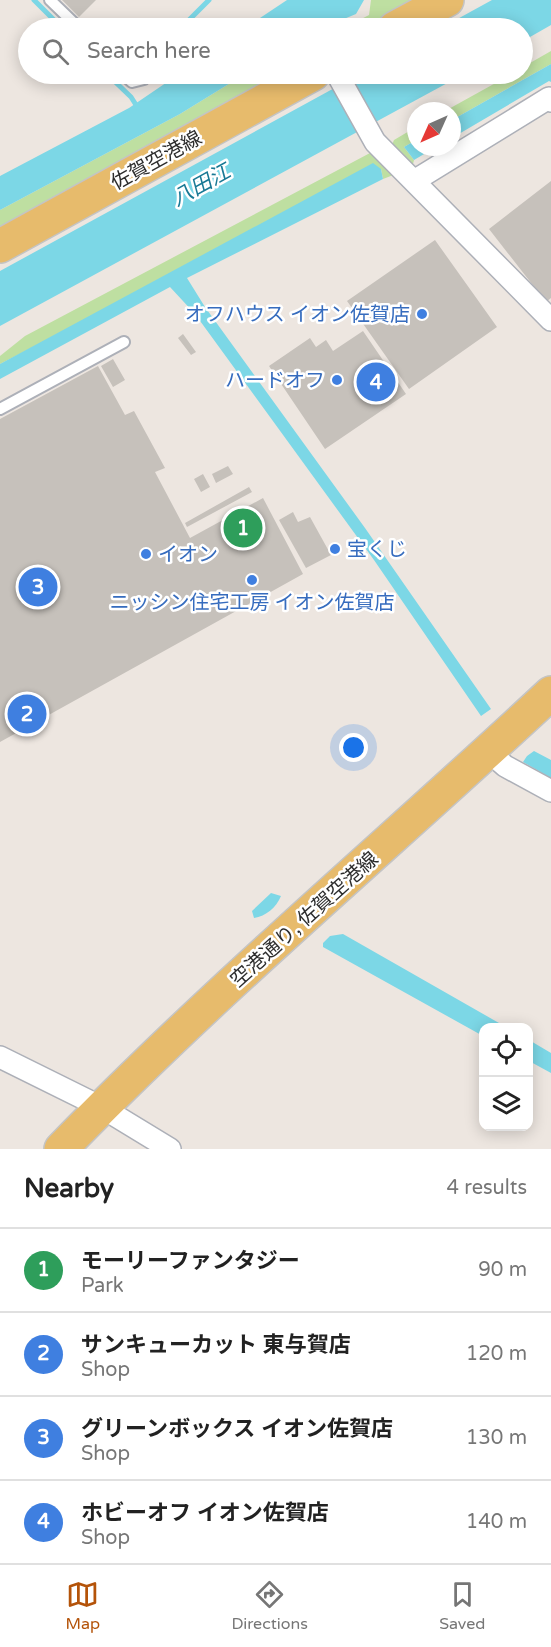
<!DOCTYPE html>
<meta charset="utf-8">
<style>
:root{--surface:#fff;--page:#f6f6f6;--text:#222;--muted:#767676;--line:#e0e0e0;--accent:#b45309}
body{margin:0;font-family:"Varela Round","Noto Sans JP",sans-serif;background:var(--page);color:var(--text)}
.controls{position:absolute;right:18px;bottom:18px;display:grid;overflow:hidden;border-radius:12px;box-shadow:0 3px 15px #0003}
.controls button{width:54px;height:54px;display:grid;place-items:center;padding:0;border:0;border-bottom:2px solid var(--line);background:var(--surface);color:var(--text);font:30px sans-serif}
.compass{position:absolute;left:407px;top:102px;width:54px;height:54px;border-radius:50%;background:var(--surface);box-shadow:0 3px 15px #0003;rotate:225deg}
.you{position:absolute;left:354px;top:748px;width:21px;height:21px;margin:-15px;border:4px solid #fff;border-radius:50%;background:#1a73e8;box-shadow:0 0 0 9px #1a73e833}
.badge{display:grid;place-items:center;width:39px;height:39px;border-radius:50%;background:var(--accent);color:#fff;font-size:20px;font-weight:700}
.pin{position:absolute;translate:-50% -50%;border:3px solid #fff;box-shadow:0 2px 6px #0006}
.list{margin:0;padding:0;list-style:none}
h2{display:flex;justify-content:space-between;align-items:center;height:78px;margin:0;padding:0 24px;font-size:26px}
h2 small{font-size:20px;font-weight:400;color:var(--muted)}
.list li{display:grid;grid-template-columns:39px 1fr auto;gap:18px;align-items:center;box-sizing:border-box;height:84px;padding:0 24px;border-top:2px solid var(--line)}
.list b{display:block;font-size:22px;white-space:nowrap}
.list p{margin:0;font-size:20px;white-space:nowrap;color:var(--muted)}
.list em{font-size:20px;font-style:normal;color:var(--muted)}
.icon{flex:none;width:33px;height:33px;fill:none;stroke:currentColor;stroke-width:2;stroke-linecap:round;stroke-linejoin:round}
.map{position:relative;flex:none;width:551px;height:1149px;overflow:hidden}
.search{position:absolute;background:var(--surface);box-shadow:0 3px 15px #0003;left:18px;right:18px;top:18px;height:66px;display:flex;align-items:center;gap:15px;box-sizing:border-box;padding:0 21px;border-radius:33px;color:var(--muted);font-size:22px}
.sheet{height:414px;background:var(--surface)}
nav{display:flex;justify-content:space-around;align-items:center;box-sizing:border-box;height:84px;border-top:2px solid var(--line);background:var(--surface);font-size:16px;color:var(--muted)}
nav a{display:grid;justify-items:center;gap:3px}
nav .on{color:var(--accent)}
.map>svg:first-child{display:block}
.green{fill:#bedfa1}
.water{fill:#7cd7e6}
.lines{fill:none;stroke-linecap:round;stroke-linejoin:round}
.stream{stroke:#7cd7e6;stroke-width:5}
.building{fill:#c6c1bb}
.service-casing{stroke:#adb0b8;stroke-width:14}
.minor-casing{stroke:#adb0b8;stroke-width:24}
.primary-casing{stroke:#c4c4c4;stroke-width:36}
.service{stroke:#fff;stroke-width:10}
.minor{stroke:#fff;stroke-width:21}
.primary{stroke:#e7bb6c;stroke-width:33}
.shop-dot{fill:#3f7fe0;stroke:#fff;stroke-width:2}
.labels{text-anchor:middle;stroke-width:5;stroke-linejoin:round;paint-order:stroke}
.street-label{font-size:20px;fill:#2d2d2d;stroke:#fff}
.shop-label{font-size:20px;fill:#366cbe;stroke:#fff;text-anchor:end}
.water-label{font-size:21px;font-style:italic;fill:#187995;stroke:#fff}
</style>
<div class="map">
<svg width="551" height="1149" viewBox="0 0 551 1149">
<rect width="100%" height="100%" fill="#ede6e0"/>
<!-- green -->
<path class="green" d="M371,0H421L367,28H344L369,15Z
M551,51V64L452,120V111H445L512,74H522L523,67Z
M245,74H288L0,234V210L180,114Z
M416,127V140L404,147L414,160L412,168L391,147L394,140Z
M370,153L396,174L383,179L381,169L0,364V356L25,336Z"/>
<!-- water -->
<path class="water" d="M287,0H364L356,14L322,28H245Z
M492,0H551V25L523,41L522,28H441Z
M551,64V82L549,81L452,138V120Z
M179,74H245L180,114L0,210V176L129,108Z
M360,74H464L0,326V271Z
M416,140V147H436L414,160L404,147Z
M373,163L381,169L383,179L187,278L205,307L365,528L491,709L481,716L374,560L195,314L170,287L0,379V364Z
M534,751L551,760V778L523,762L527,756Z
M271,893L281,896C276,908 266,916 254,918L252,911Z
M343,934L506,1027L484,1028L483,1036L323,947V943L330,936Z
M529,1040L551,1053V1073L529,1061Z"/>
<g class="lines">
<!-- stream -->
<path class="stream" d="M34,0L62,28
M181,28L209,0
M107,74L131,97L138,108"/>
</g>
<!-- building -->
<path class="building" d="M62,0H96L79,17Z
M551,181V298L546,302L489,229Z
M435,240L497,327L409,389L347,301Z
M363,331L406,394L325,449L269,366L310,338L316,347L326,340L333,351Z
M183,334L196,352L191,355L178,338Z
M113,359L125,380L113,387L101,366Z
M98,366L125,415L134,411L165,468L155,472L190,538L263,498L303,574L0,742V419Z
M228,466L233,474L216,483L212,474Z
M203,474L210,487L201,492L194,479Z
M249,487L252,492L187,527L185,523Z
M293,512L298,522L310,517L331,555L306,568L279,520Z"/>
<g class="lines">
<!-- service casing -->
<g class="service-casing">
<path id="service" d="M50,0L79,28
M123,74L132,82L144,79
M0,409L124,342"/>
</g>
<!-- minor casing -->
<g class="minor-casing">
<path id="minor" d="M337,74L375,142L551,320
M414,181L549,98L551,101
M488,751L505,766L551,791
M0,1057L101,1107L170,1149"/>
</g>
<!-- primary casing -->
<g class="primary-casing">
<path id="primary" d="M395,28L447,0
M0,246L313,74
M61,1149C216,989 388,845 551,693"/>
</g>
<!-- service -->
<use href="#service" class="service"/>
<!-- minor -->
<use href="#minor" class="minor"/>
<!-- primary -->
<use href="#primary" class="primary"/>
</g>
<!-- markers -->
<g class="shop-dot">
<circle cx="422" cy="314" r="6"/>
<circle cx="337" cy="380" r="6"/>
<circle cx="335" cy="549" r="6"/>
<circle cx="146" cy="554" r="6"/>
<circle cx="252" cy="580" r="6"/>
</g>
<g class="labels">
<!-- street labels -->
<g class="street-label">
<text transform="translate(156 160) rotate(-29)" y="7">佐賀空港線</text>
<text transform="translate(304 919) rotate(-42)" y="7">空港通り, 佐賀空港線</text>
</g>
<!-- shop labels -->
<g class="shop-label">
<text x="410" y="321">オフハウス イオン佐賀店</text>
<text x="325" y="387">ハードオフ</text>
<text x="347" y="556" text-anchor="start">宝くじ</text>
<text x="158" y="561" text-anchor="start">イオン</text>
<text x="252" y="609" text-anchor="middle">ニッシン住宅工房 イオン佐賀店</text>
</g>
<!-- water labels -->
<g class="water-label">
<text transform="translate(201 185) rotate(-29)" y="7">八田江</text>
</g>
</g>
</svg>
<div class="controls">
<button><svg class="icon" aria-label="locate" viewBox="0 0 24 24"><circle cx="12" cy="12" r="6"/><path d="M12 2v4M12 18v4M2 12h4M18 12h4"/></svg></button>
<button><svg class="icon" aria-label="layers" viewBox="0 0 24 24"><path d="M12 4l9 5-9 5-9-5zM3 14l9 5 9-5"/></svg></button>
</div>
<svg class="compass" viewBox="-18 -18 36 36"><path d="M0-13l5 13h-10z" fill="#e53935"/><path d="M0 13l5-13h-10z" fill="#767676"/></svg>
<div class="you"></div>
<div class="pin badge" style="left:243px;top:528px;background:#2e9e5b">1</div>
<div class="pin badge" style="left:27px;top:714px;background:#3f7fe0">2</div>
<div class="pin badge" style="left:38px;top:587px;background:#3f7fe0">3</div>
<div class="pin badge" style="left:376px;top:382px;background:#3f7fe0">4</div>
<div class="search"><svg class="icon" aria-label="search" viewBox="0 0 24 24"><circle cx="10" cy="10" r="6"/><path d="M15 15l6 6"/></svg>Search here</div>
</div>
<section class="sheet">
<h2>Nearby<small>4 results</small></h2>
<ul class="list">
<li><span class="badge" style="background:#2e9e5b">1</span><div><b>モーリーファンタジー</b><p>Park</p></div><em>90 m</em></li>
<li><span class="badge" style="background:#3f7fe0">2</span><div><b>サンキューカット 東与賀店</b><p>Shop</p></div><em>120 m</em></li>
<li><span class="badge" style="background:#3f7fe0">3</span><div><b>グリーンボックス イオン佐賀店</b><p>Shop</p></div><em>130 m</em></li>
<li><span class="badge" style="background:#3f7fe0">4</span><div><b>ホビーオフ イオン佐賀店</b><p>Shop</p></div><em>140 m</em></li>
</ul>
</section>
<nav>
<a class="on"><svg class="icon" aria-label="map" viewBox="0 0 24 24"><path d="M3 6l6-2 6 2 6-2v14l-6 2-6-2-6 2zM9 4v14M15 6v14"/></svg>Map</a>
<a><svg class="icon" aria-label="directions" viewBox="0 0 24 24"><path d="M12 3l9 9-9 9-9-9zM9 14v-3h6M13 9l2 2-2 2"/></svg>Directions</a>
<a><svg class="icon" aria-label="saved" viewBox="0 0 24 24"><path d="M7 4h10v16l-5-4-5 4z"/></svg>Saved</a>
</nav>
